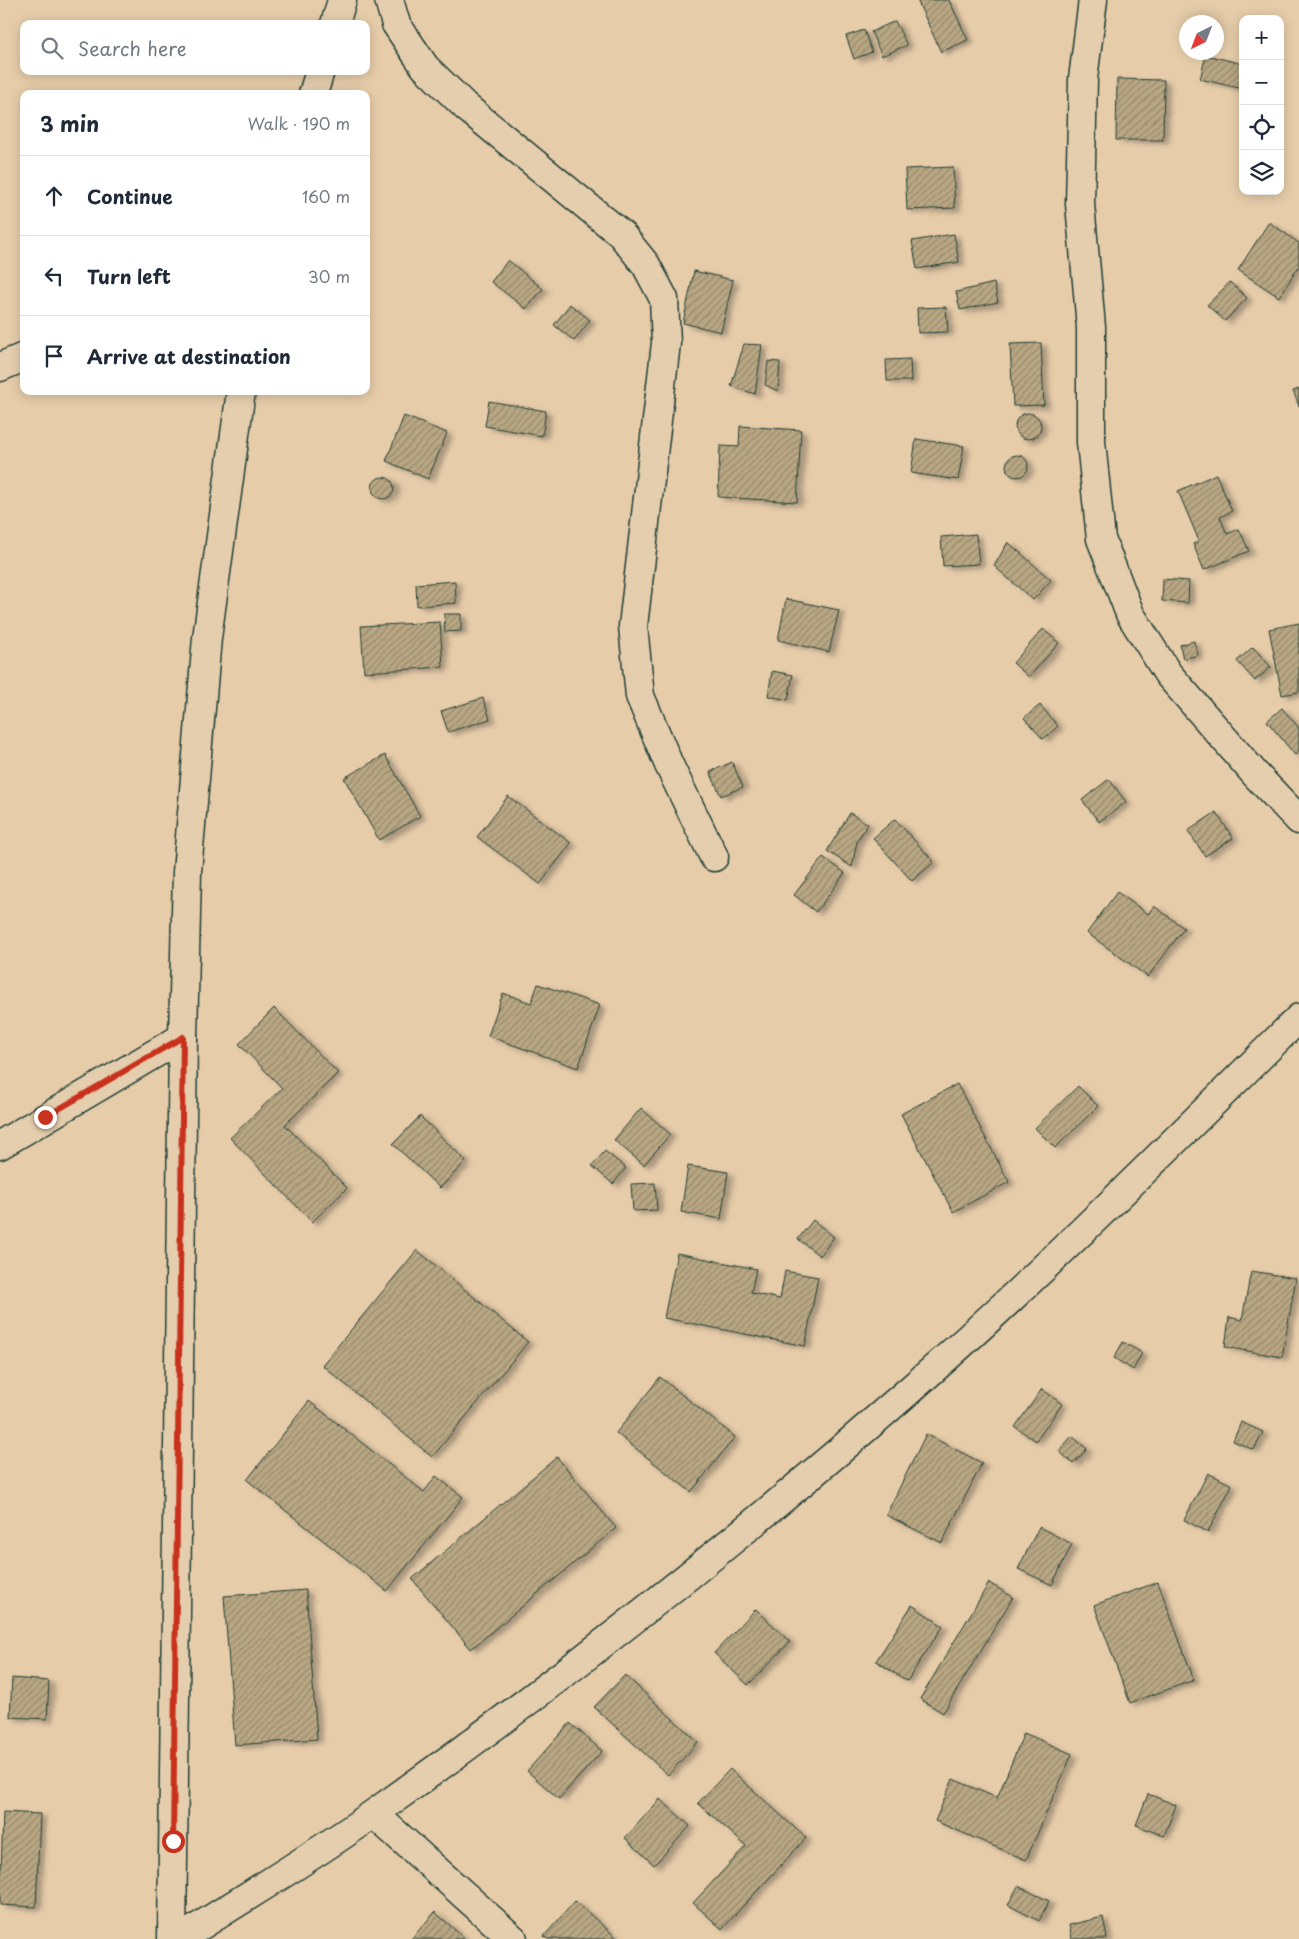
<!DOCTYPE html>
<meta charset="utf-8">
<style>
:root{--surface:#fff;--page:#f2f2f3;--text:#1f2937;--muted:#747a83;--line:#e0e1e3}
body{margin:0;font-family:"Playpen Sans",sans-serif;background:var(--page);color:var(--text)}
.controls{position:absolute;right:15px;top:15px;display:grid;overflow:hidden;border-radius:10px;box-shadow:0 2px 12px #0003}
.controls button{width:45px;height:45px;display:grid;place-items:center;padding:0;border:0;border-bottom:1px solid var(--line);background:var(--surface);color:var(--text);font:25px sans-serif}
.compass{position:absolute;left:1179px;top:15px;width:45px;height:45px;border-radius:50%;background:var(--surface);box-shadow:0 2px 12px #0003;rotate:222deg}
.stop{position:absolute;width:15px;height:15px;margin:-11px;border:4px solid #c8321e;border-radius:50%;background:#fff}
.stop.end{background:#c8321e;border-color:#fff;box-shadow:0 1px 5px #0008}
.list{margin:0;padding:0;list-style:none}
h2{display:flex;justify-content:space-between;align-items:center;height:65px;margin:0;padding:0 20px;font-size:21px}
h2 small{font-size:16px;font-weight:400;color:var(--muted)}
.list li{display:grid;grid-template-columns:32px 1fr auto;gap:15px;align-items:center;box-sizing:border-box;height:80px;padding:0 20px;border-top:1px solid var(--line)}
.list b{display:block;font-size:19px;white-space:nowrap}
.list em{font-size:16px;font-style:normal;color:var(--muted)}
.icon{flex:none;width:28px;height:28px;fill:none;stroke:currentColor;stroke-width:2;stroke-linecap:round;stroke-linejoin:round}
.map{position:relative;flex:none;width:1299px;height:1939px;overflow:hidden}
.search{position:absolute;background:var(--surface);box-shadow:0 2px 12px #0003;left:20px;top:20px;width:350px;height:55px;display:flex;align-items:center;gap:12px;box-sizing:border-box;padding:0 18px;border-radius:10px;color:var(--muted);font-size:19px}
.panel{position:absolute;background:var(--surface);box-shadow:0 2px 12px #0003;left:20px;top:90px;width:350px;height:305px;border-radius:10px}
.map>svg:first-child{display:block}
.building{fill:url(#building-hatch);stroke:#1f3d34;filter:url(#shadow)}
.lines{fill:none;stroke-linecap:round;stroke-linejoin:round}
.minor-casing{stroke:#1f3d34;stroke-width:31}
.major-casing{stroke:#1f3d34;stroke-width:31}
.minor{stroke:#e5ceae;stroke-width:28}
.major{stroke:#e5ceae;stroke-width:28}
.route{stroke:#c8321e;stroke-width:6}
</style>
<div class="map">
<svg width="1299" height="1939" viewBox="0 0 1299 1939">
<defs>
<pattern id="building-hatch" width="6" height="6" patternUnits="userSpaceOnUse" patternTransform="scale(1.25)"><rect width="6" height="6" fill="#b9a783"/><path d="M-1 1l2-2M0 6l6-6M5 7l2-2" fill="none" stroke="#96896c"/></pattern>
<filter id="shadow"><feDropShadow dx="5.5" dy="3" stdDeviation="2.5" flood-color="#0004"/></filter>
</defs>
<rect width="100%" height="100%" fill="#e6cca9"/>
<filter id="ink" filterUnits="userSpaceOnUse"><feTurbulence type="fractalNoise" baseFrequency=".02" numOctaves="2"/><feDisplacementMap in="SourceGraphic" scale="10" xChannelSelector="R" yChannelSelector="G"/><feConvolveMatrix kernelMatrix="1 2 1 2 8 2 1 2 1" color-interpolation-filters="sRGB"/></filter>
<g filter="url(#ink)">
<!-- building -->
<path class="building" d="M917,0H949L968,40L941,52Z
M895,21L907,45L882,56L871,32Z
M864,30L872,52L854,59L846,36Z
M1206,55L1243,64V89L1200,79Z
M1117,79L1164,80L1163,140H1116Z
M953,167L955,208L907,210L905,169Z
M1269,222L1299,243V266L1279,297L1238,270Z
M954,234L959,262L917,269L912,241Z
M508,260L543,289L526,309L491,282Z
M694,271L733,280L721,332L683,323Z
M1230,282L1247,298L1225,321L1207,305Z
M994,283L998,302L960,310L956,292Z
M570,304L590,320L574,341L554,325Z
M946,307L948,332L918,333L917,308Z
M1041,343L1044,405L1013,406L1010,344Z
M744,344L762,345L755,394L731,386Z
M910,359L911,381H887L886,360Z
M768,361L780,362L778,391L765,385Z
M1299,389V406L1293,391Z
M489,401L546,411L542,436L485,426Z
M1015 426a13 13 0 1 1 26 0a13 13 0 1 1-26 0Z
M404,416L447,433L428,479L386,461Z
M740,426L801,430L797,502L718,497L720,446L739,447Z
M916,439L964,446L958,480L911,473Z
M1006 466a11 11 0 1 1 22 0a11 11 0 1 1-22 0Z
M1216,474L1232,511L1220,517L1227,534L1239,529L1249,551L1204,570L1193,544L1199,541L1178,491Z
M372 488a11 11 0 1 1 22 0a11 11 0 1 1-22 0Z
M976,534L979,564L943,566L941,537Z
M1008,542L1051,580L1033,600L994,566Z
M1163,579L1189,581L1188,603L1162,601Z
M455,581L456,603L417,606L416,584Z
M786,599L839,610L829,652L778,640Z
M444,614H461V631L445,632Z
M440,622L443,667L364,672L361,626Z
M1299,623V692L1282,695L1269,629Z
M1043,629L1059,643L1029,677L1013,663Z
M1194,641L1198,655L1183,659L1180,645Z
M1253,647L1271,667L1255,681L1237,661Z
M772,671L793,675L788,700L768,696Z
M483,698L490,719L448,732L441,711Z
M1040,705L1058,726L1043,739L1024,718Z
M1282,708L1299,728V752L1295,755L1267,721Z
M385,755L420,816L379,840L344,778Z
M732,762L743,787L721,796L710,772Z
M1109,779L1126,802L1099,822L1082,800Z
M508,796L571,843L540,884L477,837Z
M1216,812L1233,838L1205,856L1188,831Z
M850,813L868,824L857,841L852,867L827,851Z
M895,819L934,862L912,881L873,838Z
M823,857L845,873L816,912L794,895Z
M1117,892L1148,914L1154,906L1184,928L1148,977L1087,933Z
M538,984L600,1005L578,1068L488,1036L503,993L531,1003Z
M274,1008L338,1073L285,1125L347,1188L312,1222L230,1138L282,1088L239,1044Z
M957,1084L1009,1182L953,1212L901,1114Z
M1078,1086L1098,1106L1055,1148L1035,1128Z
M641,1108L670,1134L644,1165L614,1140Z
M420,1116L466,1161L440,1188L393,1144Z
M605,1151L626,1168L613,1184L592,1166Z
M688,1166L728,1172L721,1219L681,1212Z
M655,1183L657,1210L633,1211L631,1184Z
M813,1220L834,1237L820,1256L798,1239Z
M417,1250L528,1342L432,1457L322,1365Z
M677,1253L756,1269L751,1293L780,1299L785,1271L818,1277L805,1346L664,1318Z
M1251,1271L1296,1278L1282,1357L1225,1347L1229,1317L1242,1320Z
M1123,1342L1142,1353L1133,1370L1114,1358Z
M660,1377L735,1437L691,1492L616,1433Z
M1042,1389L1062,1404L1036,1441L1015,1427Z
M309,1401L424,1492L436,1476L463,1497L387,1591L247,1480Z
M1241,1422L1263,1432L1254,1450L1233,1441Z
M926,1434L982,1463L942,1543L886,1515Z
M1072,1436L1087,1449L1073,1464L1059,1451Z
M557,1457L616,1528L471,1649L412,1579Z
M1208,1473L1232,1485L1208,1532L1184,1520Z
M1039,1527L1072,1544L1052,1585L1018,1569Z
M1158,1582L1194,1680L1130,1703L1094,1605Z
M989,1583L1013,1597L943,1713L920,1699Z
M306,1590L317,1739L235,1745L224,1596Z
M912,1605L943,1626L907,1681L876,1661Z
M756,1609L790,1642L748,1685L714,1653Z
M625,1675L698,1742L668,1775L594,1707Z
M12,1678L49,1681L47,1719L10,1717Z
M570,1723L602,1751L559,1799L527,1771Z
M1024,1733L1072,1754L1026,1860L935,1821L953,1779L997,1798Z
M730,1769L806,1838L722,1929L693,1903L746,1846L698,1803Z
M1148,1794L1176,1805L1164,1836L1136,1825Z
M660,1799L690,1826L654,1865L625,1838Z
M3,1812L40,1814L36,1907L0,1905Z
M1018,1886L1049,1901L1039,1921L1008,1905Z
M575,1901L618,1939H547L544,1936Z
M435,1912L465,1939H411Z
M1103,1917L1107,1939H1072L1069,1925Z"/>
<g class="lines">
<!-- minor casing -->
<g class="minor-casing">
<path id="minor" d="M389,0L396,24L425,67L466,107L621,234L646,265L664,299L666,343L633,626L640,696L669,765L714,857
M1093,0L1083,79L1080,204L1091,327V442L1101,539L1130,614L1168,674L1255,774L1299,820
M0,367L24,357
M0,1145L183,1037
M374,1814L513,1939
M180,1939C245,1897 313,1857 376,1812C564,1679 747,1533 919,1382C1051,1266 1174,1141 1299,1018"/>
</g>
<!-- major casing -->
<g class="major-casing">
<path id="major" d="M335,24L342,0
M313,94L320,71
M172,1939L183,1037L187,872L207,638L241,391"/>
</g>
<!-- minor -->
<use href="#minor" class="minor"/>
<!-- major -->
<use href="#major" class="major"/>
</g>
</g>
<g class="lines" filter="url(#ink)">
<!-- route -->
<path class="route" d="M45,1117L183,1037L173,1841"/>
</g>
</svg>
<div class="controls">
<button>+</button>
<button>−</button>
<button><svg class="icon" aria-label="locate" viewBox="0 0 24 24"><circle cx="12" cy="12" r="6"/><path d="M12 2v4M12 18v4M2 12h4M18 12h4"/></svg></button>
<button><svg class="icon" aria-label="layers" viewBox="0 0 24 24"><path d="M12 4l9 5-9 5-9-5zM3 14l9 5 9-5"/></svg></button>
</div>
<svg class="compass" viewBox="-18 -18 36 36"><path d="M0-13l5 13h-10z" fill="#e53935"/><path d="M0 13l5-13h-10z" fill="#747a83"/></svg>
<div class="stop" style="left:173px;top:1841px"></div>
<div class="stop end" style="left:45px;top:1117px"></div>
<div class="search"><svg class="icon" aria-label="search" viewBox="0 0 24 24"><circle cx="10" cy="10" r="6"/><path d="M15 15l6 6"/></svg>Search here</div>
<section class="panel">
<h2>3 min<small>Walk · 190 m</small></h2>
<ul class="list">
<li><svg class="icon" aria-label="ahead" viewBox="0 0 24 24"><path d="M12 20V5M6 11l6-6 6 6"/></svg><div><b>Continue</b></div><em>160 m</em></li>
<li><svg class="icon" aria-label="left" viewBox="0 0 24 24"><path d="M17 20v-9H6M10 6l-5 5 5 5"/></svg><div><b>Turn left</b></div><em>30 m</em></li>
<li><svg class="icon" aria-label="arrive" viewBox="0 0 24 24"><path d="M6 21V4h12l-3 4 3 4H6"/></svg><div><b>Arrive at destination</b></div></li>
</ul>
</section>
</div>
